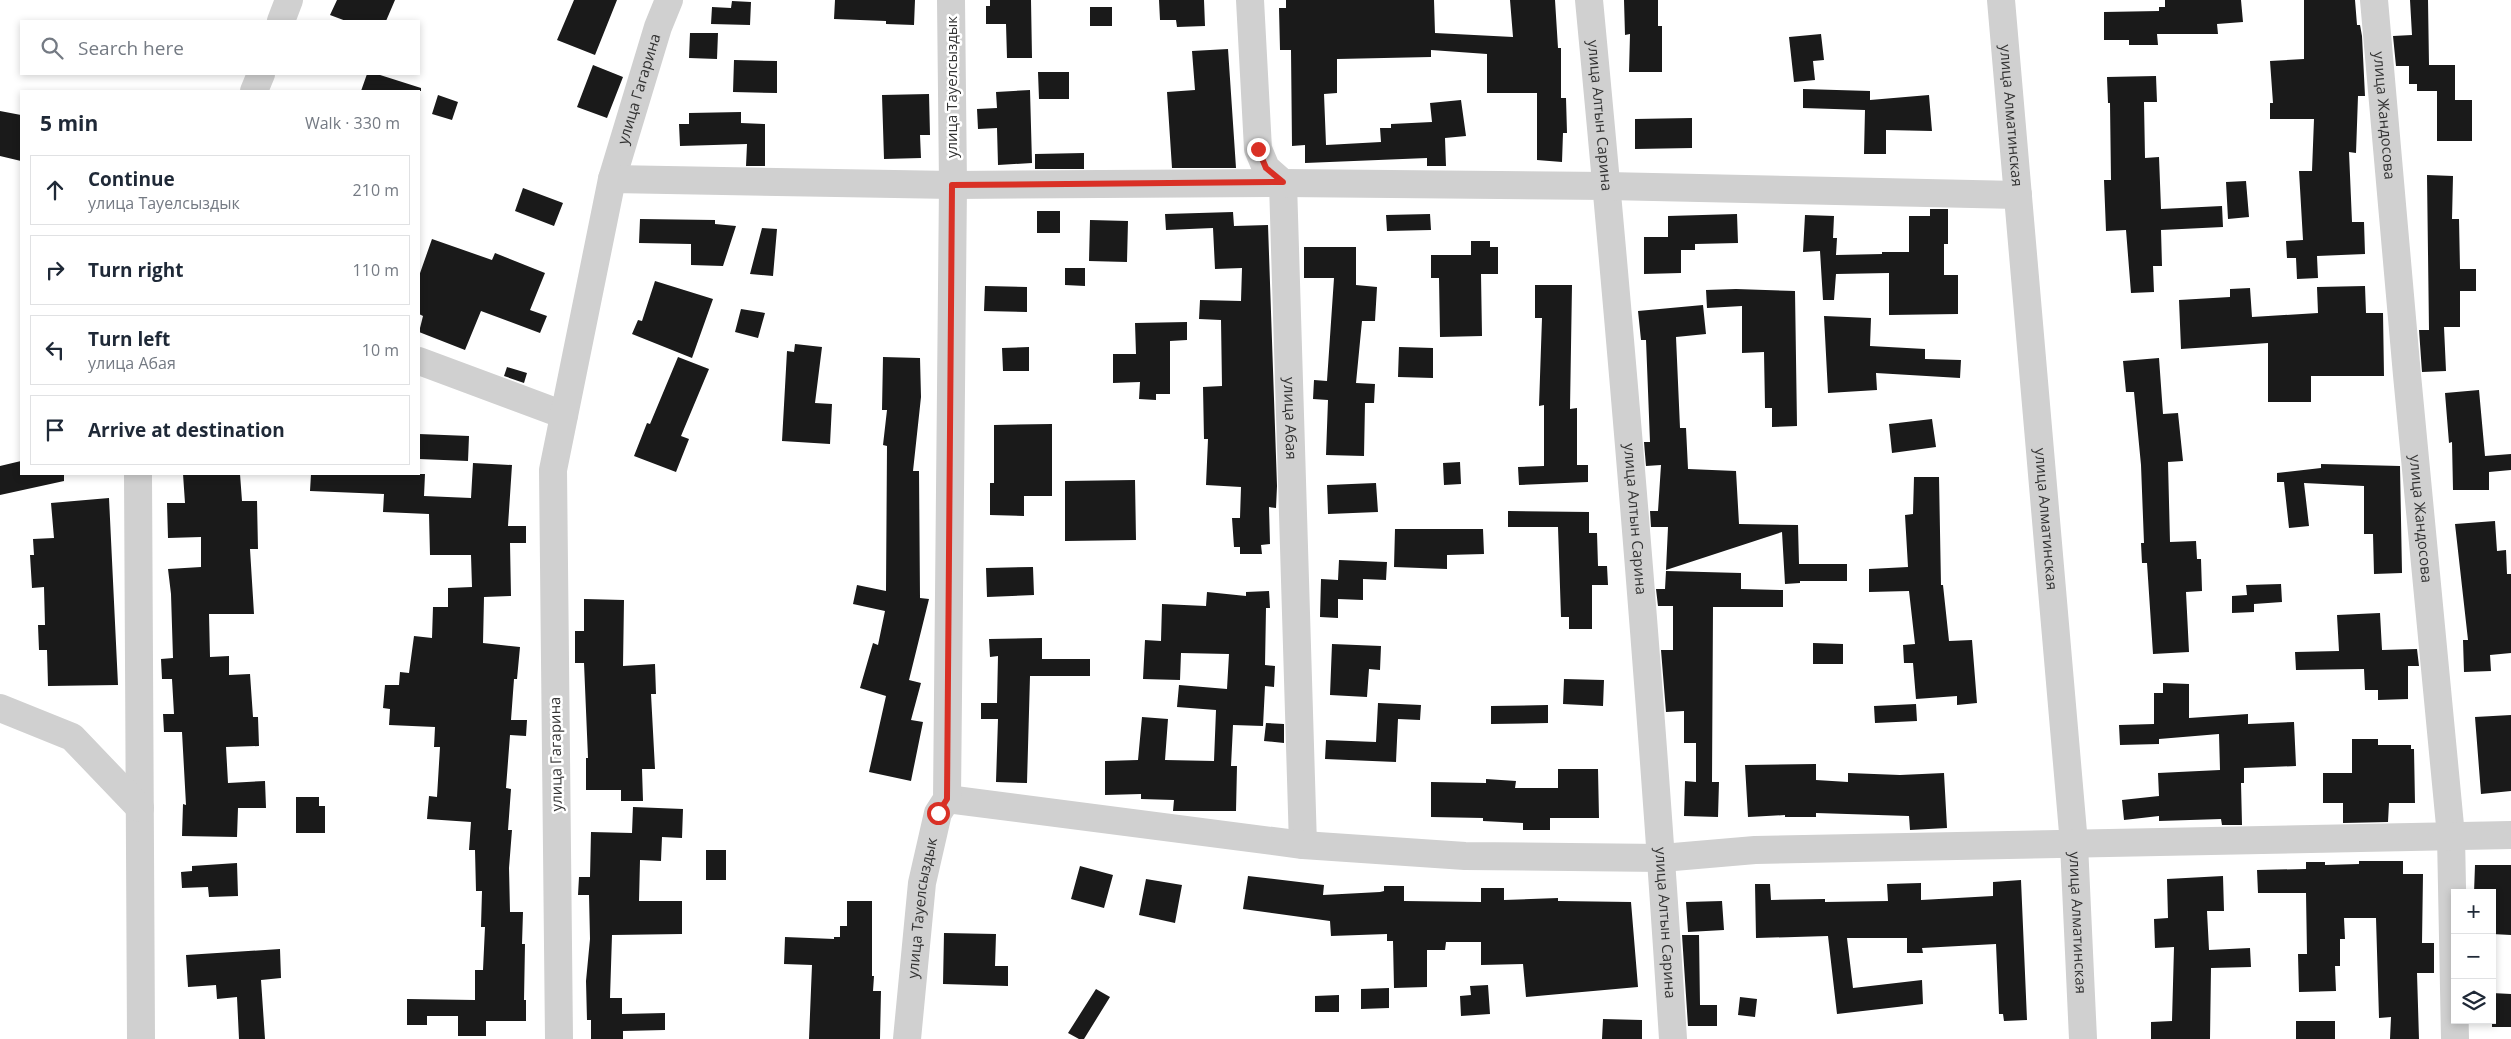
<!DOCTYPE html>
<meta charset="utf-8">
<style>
:root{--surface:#fff;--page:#f6f6f7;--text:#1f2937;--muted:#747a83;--line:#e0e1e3}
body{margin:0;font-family:"Open Sans",sans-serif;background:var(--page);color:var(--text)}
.controls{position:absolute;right:15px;bottom:15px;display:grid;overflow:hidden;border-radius:0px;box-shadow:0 2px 8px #0003}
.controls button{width:45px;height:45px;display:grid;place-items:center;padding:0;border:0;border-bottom:1px solid var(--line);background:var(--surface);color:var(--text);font:25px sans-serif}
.stop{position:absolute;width:15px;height:15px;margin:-11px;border:4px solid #d93025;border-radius:50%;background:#fff}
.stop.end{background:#d93025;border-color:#fff;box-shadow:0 1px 5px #0008}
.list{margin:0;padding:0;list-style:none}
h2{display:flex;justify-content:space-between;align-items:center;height:65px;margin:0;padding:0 20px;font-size:21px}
h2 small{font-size:16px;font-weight:400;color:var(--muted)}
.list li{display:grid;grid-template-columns:32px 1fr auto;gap:15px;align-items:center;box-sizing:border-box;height:70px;margin:0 10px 10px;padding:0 10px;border:1px solid var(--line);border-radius:0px}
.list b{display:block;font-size:19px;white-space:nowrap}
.list p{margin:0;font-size:16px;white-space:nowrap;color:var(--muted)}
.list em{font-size:16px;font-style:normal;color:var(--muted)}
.icon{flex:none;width:28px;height:28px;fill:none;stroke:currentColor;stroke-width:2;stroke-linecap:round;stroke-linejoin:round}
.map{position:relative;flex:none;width:2511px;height:1039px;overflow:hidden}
.search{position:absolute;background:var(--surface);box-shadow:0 2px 8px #0003;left:20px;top:20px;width:400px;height:55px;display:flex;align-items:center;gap:12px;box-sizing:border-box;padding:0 18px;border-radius:0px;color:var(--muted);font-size:19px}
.panel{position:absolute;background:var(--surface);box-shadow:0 2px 8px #0003;left:20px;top:90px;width:400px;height:385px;border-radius:0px}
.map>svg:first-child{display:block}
.building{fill:#1a1a1a}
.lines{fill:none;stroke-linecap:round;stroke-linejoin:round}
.minor{stroke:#d0d0d0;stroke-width:28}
.route{stroke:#d93025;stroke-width:6}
.labels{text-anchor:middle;stroke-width:5;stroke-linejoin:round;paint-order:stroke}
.street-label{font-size:15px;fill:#333;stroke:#fff}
</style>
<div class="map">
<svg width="2511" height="1039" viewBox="0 0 2511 1039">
<rect width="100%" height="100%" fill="#fff"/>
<!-- building -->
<path class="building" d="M337,0H395L386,21H346L330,15Z
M574,0H617L595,55L557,40Z
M835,0H915L914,25L886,24V21L834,19Z
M990,0H1031L1032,58H1007L1006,24H986V6H990Z
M1159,0H1204L1205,26L1177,27L1176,20H1160Z
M1286,0H1434L1435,33L1513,37L1510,0H1555L1558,48H1561V98H1566L1567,133H1563L1562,162L1537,160V93H1487V54L1431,50V57L1337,59V93L1324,94L1326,145L1381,142L1380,128H1391V124L1432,122L1430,103L1461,100L1466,136L1445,138L1446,166H1427V158L1305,163V145L1292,146L1291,50H1280L1279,8H1286Z
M1624,0H1658V26H1662V72H1629L1630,34L1625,35Z
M2165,0H2241L2243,22L2217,24L2218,34H2157L2158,45H2129V40H2104V12L2159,11V7H2165Z
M2304,0H2355L2357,25H2360L2362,36L2365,96H2358L2356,153L2349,152L2352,222H2364L2365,254L2317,256L2318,278L2297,279L2296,258H2287L2286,241L2303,240L2299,171H2312L2314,119H2270V103H2273L2270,61L2304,59Z
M2410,0H2428L2429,65H2455V100H2472V141H2437V91H2417V84H2409V66H2396L2393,36L2412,35Z
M732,1L751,2L750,25L711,24L712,7L731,8Z
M1090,7H1112V26H1090Z
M690,33H718L717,59L689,58Z
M1821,34L1824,60L1813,61L1815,80L1794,82L1789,37Z
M1228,49L1236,168H1172L1167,92L1195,90L1192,51Z
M734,60L777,61V93L733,92Z
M593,65L623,77L607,118L577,107Z
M1038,72H1069V99H1039Z
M367,74H377L421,88V91H361Z
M2156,76L2157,102H2144L2145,158L2159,157L2161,209L2222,206L2223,227L2161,230L2162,266H2153L2154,292L2131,293L2126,230L2106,231L2104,180H2111L2110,103H2108L2107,77Z
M1803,89L1870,91V100L1929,95L1932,131L1886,130V154H1864L1865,110L1803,108Z
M1030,90L1032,163L998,165L997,128L978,129L977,109L997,108L996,92Z
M929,94L930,135H920L921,158L884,159L882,95Z
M438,95L458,102L452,120L432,114Z
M0,111L21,115V161L0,156Z
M741,112V123L765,124V166H746L747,144L680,146L679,124H689V113Z
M1692,118V148L1635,149V119Z
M1084,153V169H1035V154Z
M2427,175L2453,176L2452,219H2459L2460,269H2476V291H2460V327H2444L2446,371L2422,372L2419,330H2429Z
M2246,181L2249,217L2228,219L2226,182Z
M523,188L563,203L554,226L515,211Z
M1930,209H1948V244H1944V275H1958V314L1889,315V273L1836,274L1834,300H1823L1820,251L1803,252L1805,215L1834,216L1833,238H1837L1836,255L1882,254V252H1909V216H1930Z
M1037,211H1060V233H1037Z
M1233,212L1234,226L1268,225L1277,486L1276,508L1269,507L1270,544L1261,545L1262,554H1240V547H1234L1232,518H1240L1241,487L1206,485L1208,439H1204L1203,387L1222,386L1221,320L1199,319L1200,300L1241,301L1242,268L1215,269L1213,228L1166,230L1165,214Z
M1430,214L1431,230L1387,231L1386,215Z
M1737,214L1738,243L1695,244V250H1681V273L1644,274V237H1668V216Z
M640,219L715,220V224L736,226L723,266L691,265V244L639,243Z
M1090,220L1128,221L1127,262L1089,261Z
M762,228L777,229L773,276L750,274Z
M432,239L492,260L495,253L545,273L530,310L547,316L540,333L481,311L465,350L419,332L423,316L419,314V276Z
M1471,241H1490V247H1498V274H1481L1482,336L1440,337L1439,278H1431V255H1471Z
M1304,247H1356V285L1377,287L1375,321H1362L1356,383L1375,384L1374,403H1365L1364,456L1326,455L1328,400L1313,399L1314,380L1327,381L1334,278H1304Z
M1065,268H1085V286L1065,285Z
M655,281L713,299L692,358L632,334L638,320L642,321Z
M1535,285H1572L1570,409L1577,408V465H1588V482L1519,485L1518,467L1544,466V405L1539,406L1542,318H1535Z
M985,286L1027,287V312L984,311Z
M2365,286L2366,313H2383L2384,376H2311V402H2268V343L2181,349L2179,300L2230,297V289L2250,288L2252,317L2318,313L2317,287Z
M1736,289L1795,291L1797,426L1772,427V408H1765L1764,352L1742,353V306L1707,308L1706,290Z
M1703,305L1706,334L1676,337L1680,428H1686L1688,469L1736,471L1739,524L1798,525L1799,564H1847V581H1800V583L1785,584L1782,532L1666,570L1668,527H1651L1650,511H1658L1661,465L1646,466L1644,442H1650L1646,340H1641L1638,311Z
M741,309L765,313L758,338L735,332Z
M1824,316L1871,318L1870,346L1925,349V359L1961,360L1960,378L1876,373L1877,390L1828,393Z
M1187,322V340L1170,341V394H1156V400L1139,399L1140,382L1113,383V354H1136L1135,323Z
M795,344L822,347L815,403L832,404L830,444L782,441L787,351L794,352Z
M1029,347V371H1003L1002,348Z
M1399,347L1433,348V378L1398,377Z
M678,357L709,369L681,436L689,439L676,472L634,456L647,423L650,424Z
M883,357L920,358L921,397L913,471H919L920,598L929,599L909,680L921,683L911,720L923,722L911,781L869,772L886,696L860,688L873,643L878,645L885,611L853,604L857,585L886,591L887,446L883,445L887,410H882Z
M2159,358L2163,414L2178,413L2183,461L2168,462L2170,542L2196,541L2197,559H2201L2202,591L2186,592L2189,652L2153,654L2147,563H2142L2141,543H2144L2141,465L2134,392H2126L2123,361Z
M507,367L527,373L524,383L504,376Z
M2479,390L2485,456L2511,454V470L2489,472V490H2453L2452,442L2449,443L2445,393Z
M1932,419L1936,447L1892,453L1889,424Z
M1052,424V496H1024V516L990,515V483H994V425Z
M419,434L469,436L468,461L419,459Z
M21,461V474H64V481L0,495V466Z
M1460,462L1461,484L1444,485L1443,463Z
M473,463L512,465L508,526H526V543H510L511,596L484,597L483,643L520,647L517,679H514L511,720H527L526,736L510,735L506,788L511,789L508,830H512L509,868L510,912H523L522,944H525L524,1000H526V1021H486V1036H458V1016H427V1025H407V999L475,1000V970H483L485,927H481L482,891H476L475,850H469L471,822L427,819L429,796L437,797L440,747H434L435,727L389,725L390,709L383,708L385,685H399L400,672L409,673L414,636L432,638L433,607H448V588L472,587L471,555H430L429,514L383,512L384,494L310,491L311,474H425L424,496L471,498Z
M2321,464L2400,466L2402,573L2374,574L2373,534H2364V486L2304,483L2309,526L2289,528L2284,482H2277V473L2321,468Z
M183,474H240L242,501H257L258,549H250L254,614H209L210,657L229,656V675L250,674L253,717H258L259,746L226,747L228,783L265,781L266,808H238L237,837L182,836L183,804L186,805L182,732H164L163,714H174L172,679H162L161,659L173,658L171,594L168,569L201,567V537L168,538L167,503H185Z
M1914,477H1939L1941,585H1943L1949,641L1972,640L1977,703L1957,705V696L1916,699L1913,663H1904L1903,645L1915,644L1909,591L1869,592V569L1908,567L1905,515L1913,514Z
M1135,480L1136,540L1065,541V481Z
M1376,483L1378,512L1328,514L1327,485Z
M109,498L118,685L48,686L47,650H39L38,625H45L44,587L32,588L30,555H34L33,539L54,538L51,503Z
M1508,511L1589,512V533H1597L1598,566H1607L1608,585H1592V629H1569V617H1561L1558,527H1508Z
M2495,521L2497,551L2506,550L2507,574H2511V653L2490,655L2491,671L2464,672L2463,640H2468L2455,524Z
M1395,529H1483L1484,554L1447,555V569L1394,567Z
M1339,560L1387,562L1386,580L1363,579V600L1338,599V618L1320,617L1321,579L1338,580Z
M1033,567L1034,595L987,597L986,568Z
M1666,571L1741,573V589L1783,590V607H1713L1712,782H1719L1718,817L1684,816L1685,781L1696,782V743H1684V711L1666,712L1661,650H1673V606H1658L1656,589H1665Z
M2281,584L2282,602L2254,604V612L2232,613V596L2247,595L2246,585Z
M1269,591L1270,608H1266L1265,665L1275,666L1274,687L1265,686L1263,726L1233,725L1231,766H1237L1236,811H1173L1174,800L1141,799V794L1105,795V761L1138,760L1142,717L1168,719L1165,760L1214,761L1216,710L1177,707L1179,685L1227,689L1229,654L1181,653L1180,680L1143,679L1145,640L1161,641L1162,604L1206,606L1207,592L1246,596V592Z
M584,599L624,600L623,666L655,664L656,694H651L655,769H642L643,801H621V790H586V758H588L584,663H575V631H584Z
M2380,613L2382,650L2417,649L2419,666H2408V699L2378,700V690H2365L2364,669L2296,670L2295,652L2339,651L2337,615Z
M1042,638V659H1090V676H1030L1027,783L996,782L998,719H981V703H997L998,656L990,657L989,639Z
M1813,643L1843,644V664H1813Z
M1332,644L1381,646L1380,670L1369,669L1367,697L1330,695Z
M1564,679L1604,680L1603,706L1563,704Z
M2163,683L2189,684V718L2248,714V724L2294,722L2296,766L2244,768V783H2241L2242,825H2222L2221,819L2159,821V816L2124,820L2122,800L2159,796L2158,773L2220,770L2219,734L2159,739V744L2120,745L2119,725L2154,724V693H2163Z
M1378,703L1421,705L1420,720L1398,719L1396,762L1325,759L1326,740L1376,742Z
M1916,704L1917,721L1875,723L1874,706Z
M1548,705V723L1491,724V706Z
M2511,715V791L2481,794L2475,717Z
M1266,723L1284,724V743L1264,741Z
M2352,739H2378V745H2411V749H2414L2415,803H2389L2388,822L2343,823V803H2323V773H2352Z
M1816,764V780L1848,782V773L1900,775L1944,773L1947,828L1910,830L1909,816L1816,813V817H1785V815L1748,817L1745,765Z
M1558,769H1598L1599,818H1550V830H1523V823L1483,821V818L1431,817V782L1486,783V779L1516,781L1515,788H1558Z
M296,797H319V806H325V833H296Z
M633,807L683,809L682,838L662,837L661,861L640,860L639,901H682V934L612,935L610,998H622V1014L665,1013V1030L623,1031V1039H591V1020H587L586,981L590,939L589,895H578L579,877H590L591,832L632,833Z
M706,850H726V880H706Z
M2359,861H2403V874H2423L2422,943H2434V973H2417L2419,1039H2390L2391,1017L2379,1018L2376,918H2344L2345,939H2340V966H2335L2336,991L2299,992L2298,954H2307L2306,893H2258L2257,870L2306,869V862H2325V865L2359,864Z
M237,863L238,896L209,897L208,887L182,888L181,872L192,871V866Z
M2475,865H2511V935L2492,934V893H2474Z
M1080,866L1113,875L1104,908L1071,899Z
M1248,876L1324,885L1323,895L1380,892L1384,891V886H1404V901L1481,902V888H1504V900L1558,898V901L1631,902L1638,987L1526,997L1523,964L1481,965V942H1446L1445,950H1427V987L1394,988L1393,941H1387V934L1331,936L1330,921L1243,909Z
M2223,876L2224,911H2207L2209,950L2250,948L2251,967L2211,968L2210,1039H2151V1022L2172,1021L2174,947L2155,948L2154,919L2168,918L2167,879Z
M1146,879L1182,885L1175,923L1139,915Z
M2021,880L2027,1020L2004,1021L2003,1014H1999L1996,944L1922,948L1923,953H1907V938H1847L1853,988L1922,980L1923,1004L1837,1014L1828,936L1756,938L1755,884H1770L1771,900L1825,899V902L1888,901L1887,884L1921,883V900L1993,896V882Z
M847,901H872V976H874L873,991H881L880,1039H809L812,965L784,964L785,937L834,939V937H840V926H847Z
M1722,901L1724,930L1688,932L1686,902Z
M944,933L996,934L995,966H1008V986L943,984Z
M1682,935H1699L1700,1005H1717V1026H1688Z
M280,949L281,978L261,980L265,1039H239L237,997L217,999L216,985L188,987L186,955Z
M1488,985L1490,1014L1461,1016L1460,996L1471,995L1470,986Z
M1389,988V1008L1361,1009V989Z
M1096,989L1110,997L1084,1039H1079L1068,1033Z
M2492,993L2511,994V1027H2492Z
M1339,995V1012H1315V996Z
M1740,997L1757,999L1755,1017L1738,1015Z
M1603,1019L1642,1020V1039H1602Z
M2296,1021H2335V1039H2296Z"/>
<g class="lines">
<!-- minor -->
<g class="minor">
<path id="s1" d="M1250,0L1258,149L1266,168L1283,183L1303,845"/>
<path id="s2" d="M1589,0C1622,346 1651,692 1673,1039"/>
<path id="s3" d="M2001,0L2074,844L2083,1039"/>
<path id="s4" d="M2374,0L2407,375L2451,836L2455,1039"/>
<path d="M281,21L289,0"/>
<path d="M254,91L261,74"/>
<path id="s5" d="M612,179L658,27L669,0"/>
<path d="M419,361L564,415"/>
<path d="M138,474L141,1039"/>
<path d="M0,708L72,737L140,808"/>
<path d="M947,799L1303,845L1465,856L1662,858L1755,850L2511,835"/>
<path d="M559,1039L553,470L612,179L953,185L1283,183L1607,186L2018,195"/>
<path id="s6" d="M907,1039L922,883L938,813L947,799L953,185L951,0"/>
</g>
</g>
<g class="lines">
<!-- route -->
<path class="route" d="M938,813L947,799L952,185L1283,182L1266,168L1258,149"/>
</g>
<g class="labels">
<!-- street labels -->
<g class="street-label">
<text transform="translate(952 87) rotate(-90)" y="5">улица Тауелсыздык</text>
<text dy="5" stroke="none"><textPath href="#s5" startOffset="94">улица Гагарина</textPath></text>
<text dy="5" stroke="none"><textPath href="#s2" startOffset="116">улица Алтын Сарина</textPath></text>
<text dy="5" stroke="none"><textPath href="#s3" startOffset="116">улица Алматинская</textPath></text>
<text dy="5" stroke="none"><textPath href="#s4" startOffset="116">улица Жандосова</textPath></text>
<text dy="5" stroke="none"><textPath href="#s1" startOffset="428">улица Абая</textPath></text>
<text dy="5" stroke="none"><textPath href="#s2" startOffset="521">улица Алтын Сарина</textPath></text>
<text dy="5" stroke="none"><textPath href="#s3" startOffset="521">улица Алматинская</textPath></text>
<text dy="5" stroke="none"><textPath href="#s4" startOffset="521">улица Жандосова</textPath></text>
<text transform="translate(556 754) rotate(-91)" y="5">улица Гагарина</text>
<text dy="5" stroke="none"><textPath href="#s6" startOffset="132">улица Тауелсыздык</textPath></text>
<text dy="5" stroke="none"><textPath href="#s2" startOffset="926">улица Алтын Сарина</textPath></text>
<text dy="5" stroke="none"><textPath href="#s3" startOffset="926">улица Алматинская</textPath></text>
</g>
</g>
</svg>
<div class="controls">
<button>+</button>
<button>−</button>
<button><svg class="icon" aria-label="layers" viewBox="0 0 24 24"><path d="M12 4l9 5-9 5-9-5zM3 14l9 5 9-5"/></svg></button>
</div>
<div class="stop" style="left:938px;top:813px"></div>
<div class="stop end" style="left:1258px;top:149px"></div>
<div class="search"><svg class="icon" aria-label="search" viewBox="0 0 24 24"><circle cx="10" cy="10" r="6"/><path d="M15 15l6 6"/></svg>Search here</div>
<section class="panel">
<h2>5 min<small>Walk · 330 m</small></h2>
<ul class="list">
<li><svg class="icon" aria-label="ahead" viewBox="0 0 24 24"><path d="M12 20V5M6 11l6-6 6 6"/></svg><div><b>Continue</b><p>улица Тауелсыздык</p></div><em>210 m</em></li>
<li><svg class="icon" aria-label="right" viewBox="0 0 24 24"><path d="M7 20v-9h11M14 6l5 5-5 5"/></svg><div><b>Turn right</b></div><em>110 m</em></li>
<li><svg class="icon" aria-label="left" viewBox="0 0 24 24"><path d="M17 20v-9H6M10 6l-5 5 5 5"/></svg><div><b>Turn left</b><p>улица Абая</p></div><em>10 m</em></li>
<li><svg class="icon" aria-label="arrive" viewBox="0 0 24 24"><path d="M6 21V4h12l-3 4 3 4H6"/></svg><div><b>Arrive at destination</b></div></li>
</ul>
</section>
</div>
